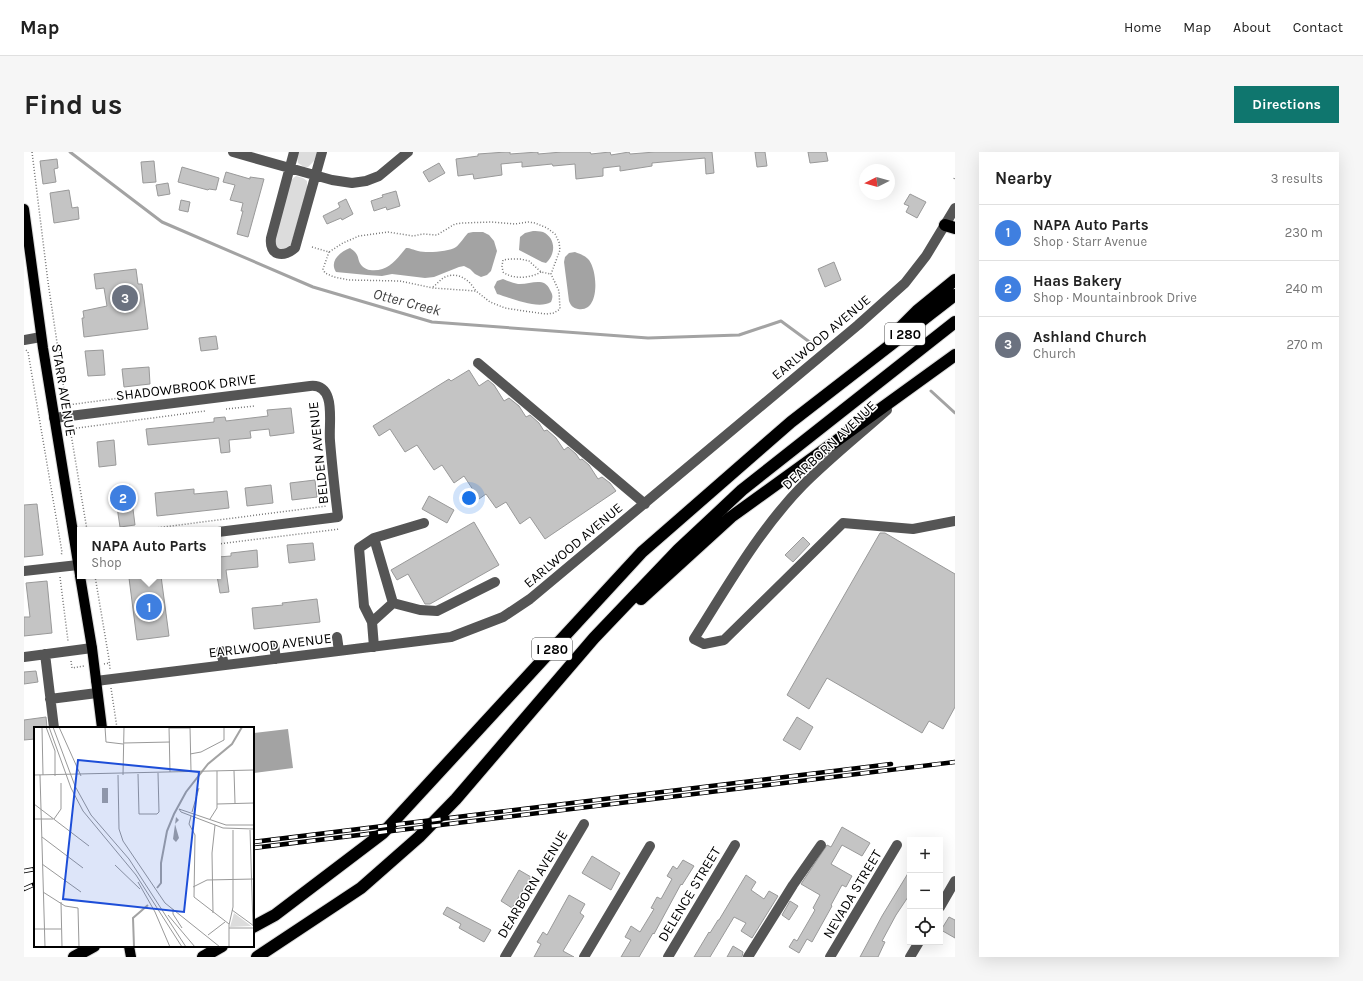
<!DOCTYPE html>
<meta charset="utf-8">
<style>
:root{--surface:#fff;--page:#f6f6f6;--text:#222;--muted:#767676;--line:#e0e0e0;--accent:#0f766e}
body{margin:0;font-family:Karla,sans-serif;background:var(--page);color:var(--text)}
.controls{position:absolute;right:12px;bottom:12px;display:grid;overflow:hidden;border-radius:0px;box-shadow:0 4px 16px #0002}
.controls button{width:36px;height:36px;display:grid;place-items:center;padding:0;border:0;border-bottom:1px solid var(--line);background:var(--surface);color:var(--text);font:20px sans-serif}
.compass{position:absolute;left:835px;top:12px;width:36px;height:36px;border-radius:50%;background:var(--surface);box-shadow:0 4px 16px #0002;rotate:264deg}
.you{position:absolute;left:445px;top:346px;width:14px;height:14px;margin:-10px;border:3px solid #fff;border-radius:50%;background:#1a73e8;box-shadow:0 0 0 6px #1a73e833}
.badge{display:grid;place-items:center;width:26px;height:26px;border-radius:50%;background:var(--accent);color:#fff;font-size:13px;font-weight:700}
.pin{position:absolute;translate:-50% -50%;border:2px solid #fff;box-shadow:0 1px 4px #0006}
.popup{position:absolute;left:53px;top:375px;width:144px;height:52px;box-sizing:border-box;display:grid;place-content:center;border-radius:0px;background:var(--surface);filter:drop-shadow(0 1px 3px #0005);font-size:13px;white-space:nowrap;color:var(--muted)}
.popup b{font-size:15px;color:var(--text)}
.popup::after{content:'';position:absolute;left:50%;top:100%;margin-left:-8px;border:8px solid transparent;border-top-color:var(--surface)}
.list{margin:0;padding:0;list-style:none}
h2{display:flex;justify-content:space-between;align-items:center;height:52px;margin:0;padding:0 16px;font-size:17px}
h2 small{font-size:13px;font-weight:400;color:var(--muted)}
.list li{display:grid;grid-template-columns:26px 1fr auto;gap:12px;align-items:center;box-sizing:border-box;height:56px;padding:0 16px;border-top:1px solid var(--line)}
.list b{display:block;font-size:15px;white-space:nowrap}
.list p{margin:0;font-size:13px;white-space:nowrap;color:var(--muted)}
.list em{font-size:13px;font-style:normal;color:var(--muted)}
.icon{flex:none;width:22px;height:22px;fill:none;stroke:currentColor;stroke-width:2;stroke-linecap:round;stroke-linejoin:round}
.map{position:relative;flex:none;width:931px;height:805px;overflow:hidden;border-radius:0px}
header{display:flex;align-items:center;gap:24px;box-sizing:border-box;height:56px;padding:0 20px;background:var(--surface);border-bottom:1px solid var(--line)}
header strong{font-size:19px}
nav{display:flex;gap:22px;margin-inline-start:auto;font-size:14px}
.intro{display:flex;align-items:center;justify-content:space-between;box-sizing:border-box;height:96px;padding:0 24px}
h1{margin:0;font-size:28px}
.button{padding:10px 18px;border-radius:0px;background:var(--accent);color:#fff;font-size:14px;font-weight:700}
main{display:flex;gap:24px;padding:0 24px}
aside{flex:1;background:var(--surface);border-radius:0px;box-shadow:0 4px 16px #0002}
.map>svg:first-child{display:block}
.green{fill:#dcdcdc}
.water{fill:#a3a3a3}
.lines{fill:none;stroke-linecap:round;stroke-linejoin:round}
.stream{stroke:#a3a3a3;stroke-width:3}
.building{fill:#c4c4c4;stroke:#999}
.major-casing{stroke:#dbdbdb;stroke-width:12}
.highway-casing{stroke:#dbdbdb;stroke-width:14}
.path{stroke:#777;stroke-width:1.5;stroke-dasharray:1 2;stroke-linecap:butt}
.minor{stroke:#555;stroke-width:10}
.major{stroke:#000;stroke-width:10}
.highway{stroke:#000;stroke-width:12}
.rail-casing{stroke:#000;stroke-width:4.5}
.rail{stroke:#fff;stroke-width:3;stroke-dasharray:9;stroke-linecap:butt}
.labels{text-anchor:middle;stroke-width:3;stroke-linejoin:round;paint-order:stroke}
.shield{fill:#fff;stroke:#4c4c4c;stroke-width:1}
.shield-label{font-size:13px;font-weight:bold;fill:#000}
.street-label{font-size:14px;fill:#000;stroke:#fff}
.water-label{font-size:15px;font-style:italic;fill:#444;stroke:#fff}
.inset-river{fill:none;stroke:#a3a3a3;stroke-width:2}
.inset-road{fill:none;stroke:#999;stroke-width:1}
.view{fill:#1d4ed8;fill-opacity:0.15;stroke:#1d4ed8;stroke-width:2}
.inset-edge{fill:none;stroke:#000;stroke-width:2}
</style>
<header>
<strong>Map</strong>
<nav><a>Home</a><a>Map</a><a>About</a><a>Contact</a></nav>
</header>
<div class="intro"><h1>Find us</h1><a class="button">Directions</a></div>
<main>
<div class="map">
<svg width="931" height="805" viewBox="0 0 931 805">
<rect width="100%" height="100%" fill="#fff"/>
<!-- green -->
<path class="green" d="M274,0H293L290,9L284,15H280L274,11L273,5Z
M272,24L279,26L283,29V37L266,96L253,98L250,85L267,28Z"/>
<!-- water -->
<path class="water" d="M509,79C512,79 516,79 519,80C532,86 532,102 522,111L518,110L495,98L496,85L501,81Z
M449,80H459L465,83L470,89L473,99L467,119L463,123L457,125L451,122L446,117L440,114L435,115L410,125L401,126L368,122L358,124L343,123L312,120C305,109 316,100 326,96C337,103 332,107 338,114C340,116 344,118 346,118C364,120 372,108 382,96C387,96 389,98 394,99C402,101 425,100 432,95C436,92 440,85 444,81Z
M551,100C556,102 562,104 565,108C574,120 576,161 554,157C549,156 547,154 545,149L540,110L541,105L545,101Z
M479,127C484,129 489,131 494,132C506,133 520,124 526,138C529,143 529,145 527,150C514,158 487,146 473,142L470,135L473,129Z
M264,577L269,616L229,621V581Z"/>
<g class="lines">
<!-- stream -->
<path class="stream" d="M46,0L138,70L289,135L408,170L624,186L715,183L757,169L791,194
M907,239L931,261"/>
</g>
<!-- building -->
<path class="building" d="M482,0H486V2L514,0V2L538,0H566L567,2L586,0L587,3L605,0L606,2L631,0H688L690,21L682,22L681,6L628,11V14L596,19V14L579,16V24L552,27L551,12L529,14L528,12L498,15V10L477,12L478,23L450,27L449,22L434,24L432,7L454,4V2Z
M731,0H741L743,14L733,15Z
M784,0H802L804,9L786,11Z
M33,7L34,16L30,17L32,30L19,32L16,9Z
M130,9L132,30L119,31L117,10Z
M415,11L421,21L405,30L399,20Z
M158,15L195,26L192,38L185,37L184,38L154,30Z
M202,20L226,27V25L240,27L224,85L213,82L219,59H217L219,51L206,48L211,33L199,30Z
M144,31L146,42L134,44L132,33Z
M45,38L48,56L54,55L55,67L30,71L26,41Z
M372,39L376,54L363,58L362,55L350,59L347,49L359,45L358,43Z
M886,42L902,50L893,66L882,60L885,54L880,52Z
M322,47L329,62L318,68L317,66L303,72L299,64L313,57L316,55L314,51Z
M157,48L166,50L164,60L155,58Z
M810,110L817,128L801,135L794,117Z
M112,117L114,132H118L124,177L60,185L58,166H60L59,159L83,154L80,136L72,137L70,122Z
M192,184L194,197L177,199L175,186Z
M79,198L81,223L64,224L61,199Z
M125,215L126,232L100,235L98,217Z
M445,218L455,234L464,228L470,233L480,249L485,246L495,254L502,265L506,263L515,271L520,279L523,278L532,286L540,298L544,295L552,302L556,308L558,307L565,313L574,327L578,325L586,331L592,339L521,387L506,365L496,372L482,350L472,356L462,342L455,347L440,324L430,331L418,313L410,318L393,293L381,300L366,277L355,284L349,274L425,227L427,229Z
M267,256L270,281L246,284L245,277L226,279L227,286L205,288L206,300L197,301L195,286L124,293L122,277L190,270V266L201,265L202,269L244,264L243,258Z
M90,288L92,313L75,315L73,290Z
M291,328L293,345L268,348L266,331Z
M106,333L111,373L96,375L90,335Z
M247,333L249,351L223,354L221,336Z
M170,337V342L203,339L205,356L133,364L131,341Z
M405,344L430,358L423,371L398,357Z
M13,352L19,403L0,405V353Z
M450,370L475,413L406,452H401L384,422L373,428L367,418Z
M856,381H861L931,422V555L919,577L905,569L898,581L803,526L785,557L763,543Z
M779,385L786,392L769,410L761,403Z
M289,391L291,408L265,411L263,393Z
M233,398L234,415L202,418L205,440L196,441L193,424L194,405L207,404V401Z
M123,424H137L145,484L113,488L105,426Z
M23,429L28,481L0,484V465H6L2,431Z
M293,447L296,470L230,477L228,456L259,453L258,451Z
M12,519L14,530L0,532V520Z
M22,565L23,576H11V587L0,588V568Z
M773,565L789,575L776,598L759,588Z
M818,675L846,691L838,704L818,693L807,712L828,724L822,735L818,733L807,753L808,754L788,790L783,787L775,801L765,795L770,787L773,789L791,758L789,756L796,743L777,732L803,693L807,695Z
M568,704L596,721L587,738L558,721Z
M659,708L670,714L658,733L657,732L630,782L629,781L615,805H597L607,788L601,785L607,774L616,780L630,757L627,756L633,745L637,747L648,727L643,724L649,714L653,717Z
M495,718L507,725L488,756L477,749Z
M886,718V742L872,763L858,789L861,790L854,805H836L858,764Z
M722,723L732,730L727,738L740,747L745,739L754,744L728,786L717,779L722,771L710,765L686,805H670L685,780L686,781L694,768H695Z
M545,743L561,752L556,761L560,764L539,799L550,805H510L517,792L513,790L519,780L523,783Z
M766,749L774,754L765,768L758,763Z
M423,755L467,778L460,790L435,776L437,772L419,762Z
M925,765L931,768V786L917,778Z
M709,794L719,800L718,805H703Z"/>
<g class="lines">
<!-- major casing -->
<g class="major-casing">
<path id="major" d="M0,57L19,196L56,423
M56,424L68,496L78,576
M105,794L107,805"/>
</g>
<!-- highway casing -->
<g class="highway-casing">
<path id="highway" d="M921,73L931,76
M869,183L893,159L931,128
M617,447L707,365L931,203
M229,775L251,763L359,681L618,400L767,270L931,143
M50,805L70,794
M179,805L198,794
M233,805L337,736L395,685L432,647L570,486L654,398L718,338L931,170"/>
</g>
<!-- path -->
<path class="path" d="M8,0L24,130L42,251L44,253L148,239
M930,27L931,25
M288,95L305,100L319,91L335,84L364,80L389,84L399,82L413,83L431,72L439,71L467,70L491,72L504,70L511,71L523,76L531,82L535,90L536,98L527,122L535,139L536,157L530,161L522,162L500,159L481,156L466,150L452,139L409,136L376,129L325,128L310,125L301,121L299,117L305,100
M517,120C506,126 490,128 479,120L478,114L479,108L486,107H496L505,109L517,120L527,122
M409,135C413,132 417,127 421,125C435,119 446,129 452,139
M2,198L4,200L38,400L37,404
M202,257L231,254
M46,276L63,378
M46,277L181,259
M116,378L303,354
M194,392L316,377
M71,424L85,507L86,517
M36,425L44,489
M47,509L48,516L60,514
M80,512L85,511
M87,536L93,576"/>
<!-- minor -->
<path class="minor" d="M209,0L308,28L328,31L342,29L355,24L384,0
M270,0L247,86C245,104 259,106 271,96L298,0
M0,188L17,185
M454,211L621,352
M863,258C835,283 805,307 779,333C735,378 703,435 670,487L680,492L700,488L819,371L889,377L931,369
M30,266L286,234C295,233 301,237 304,246C308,258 305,276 306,289C308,314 311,340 314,365L194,380
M350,386L369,451
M0,419L54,413
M348,470L369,451L396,458L413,459L471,430
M313,485L315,499
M250,493L252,507
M350,495L348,470L340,454L335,396L350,386L400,371
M197,499L200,513
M21,502L30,576
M0,505L68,496
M72,529L427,485L479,465L506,447L834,173L881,131L902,104L931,56
M26,547L73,541
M916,755L931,729
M481,805L560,672
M560,805L626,694
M644,805L711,693
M724,805L769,733L797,693
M806,805L873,693
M886,805L895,790"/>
<!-- major -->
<use href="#major" class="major"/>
<!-- highway -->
<use href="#highway" class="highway"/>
<!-- rail casing -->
<g class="rail-casing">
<path id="rail" d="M229,690L867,612
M229,696L931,610
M0,719L11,717
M0,737L11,732"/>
</g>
<!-- rail -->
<use href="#rail" class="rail"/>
</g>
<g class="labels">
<!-- shield labels -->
<g class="shield">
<rect x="861" y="171" width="40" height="22" rx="3"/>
<rect x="508" y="486" width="40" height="22" rx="3"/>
</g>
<g class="shield-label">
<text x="881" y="187">I 280</text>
<text x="528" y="502">I 280</text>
</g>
<!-- street labels -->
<g class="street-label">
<text transform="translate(797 185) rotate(-40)" y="5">EARLWOOD AVENUE</text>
<text transform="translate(162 235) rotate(-7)" y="5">SHADOWBROOK DRIVE</text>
<text transform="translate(40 238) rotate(81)" y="5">STARR AVENUE</text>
<text transform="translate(805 293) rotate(-43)" y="5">DEARBORN AVENUE</text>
<text transform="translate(294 301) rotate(-96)" y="5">BELDEN AVENUE</text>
<text transform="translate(549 393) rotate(-40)" y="5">EARLWOOD AVENUE</text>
<text transform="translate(246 493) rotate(-7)" y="5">EARLWOOD AVENUE</text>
<text transform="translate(508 732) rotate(-59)" y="5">DEARBORN AVENUE</text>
<text transform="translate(665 742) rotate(-59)" y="5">DELENCE STREET</text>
<text transform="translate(828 742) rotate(-59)" y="5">NEVADA STREET</text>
</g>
<!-- water labels -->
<g class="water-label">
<text transform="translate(383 150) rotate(15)" y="5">Otter Creek</text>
</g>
</g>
<!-- overview -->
<g transform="translate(10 575)">
<rect width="220" height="220" fill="#fff"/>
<path d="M200,186L216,198L217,199L196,200Z" fill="#dcdcdc"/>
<path d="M68,61H74V76H68ZM142,90L145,93L141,97L145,111L142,115L139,112Z" fill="#a3a3a3"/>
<path class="inset-river" d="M123,161L127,156V136L133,104L140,87L152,65L174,37L198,17L208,0M100,220L99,191L114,178"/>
<path class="inset-road" d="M8,0L9,48M12,0L21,24V49M15,0L37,61L49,84L102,148L148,220M19,0L41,59L57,88L95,132L152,220M25,0L47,49M71,0L72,15L89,17M135,0L136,45M156,0L157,44M135,1H156M90,16L136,15M156,27L167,25L190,13V1M200,44L201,76M104,47L105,87H123L125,85L124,46M0,48L220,43M6,48L11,220M84,48L85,102L89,114L131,176L186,220M89,48L90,0M0,77L55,119M183,77L220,76M158,85L165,61M157,89L155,97L161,108L160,170L195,197M0,92H19M20,92L27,82V56M176,92L183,81V44M220,98H192L145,82L147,85L189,101L220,102M216,103L219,199M8,110L49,141M8,137L47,165M81,138L106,162M104,155L121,185L136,220M159,160L173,153L220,152M9,165L31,179L44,181L45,220M27,175L28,220M139,182V187L148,201M198,183L220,199M179,186L178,126L181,98M134,188L161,220M195,201H220M0,202H27M174,208L191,195M195,220V198L199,180V103"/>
<path class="view" d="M44,33L165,45L150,185L29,172Z"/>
<rect width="220" height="220" class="inset-edge"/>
</g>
</svg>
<div class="controls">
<button>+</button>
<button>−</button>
<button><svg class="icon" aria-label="locate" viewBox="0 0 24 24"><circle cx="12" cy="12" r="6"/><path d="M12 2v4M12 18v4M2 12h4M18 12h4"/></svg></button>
</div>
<svg class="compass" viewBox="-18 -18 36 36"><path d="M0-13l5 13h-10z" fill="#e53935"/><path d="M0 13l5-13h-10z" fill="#767676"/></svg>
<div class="you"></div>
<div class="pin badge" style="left:125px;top:455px;background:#3f7fe0">1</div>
<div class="popup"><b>NAPA Auto Parts</b>Shop</div>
<div class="pin badge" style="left:99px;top:346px;background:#3f7fe0">2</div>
<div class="pin badge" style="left:101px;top:146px;background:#6b7280">3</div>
</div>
<aside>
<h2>Nearby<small>3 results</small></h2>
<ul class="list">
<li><span class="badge" style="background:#3f7fe0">1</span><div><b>NAPA Auto Parts</b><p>Shop · Starr Avenue</p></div><em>230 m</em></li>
<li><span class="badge" style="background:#3f7fe0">2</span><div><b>Haas Bakery</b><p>Shop · Mountainbrook Drive</p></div><em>240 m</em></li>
<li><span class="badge" style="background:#6b7280">3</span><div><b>Ashland Church</b><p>Church</p></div><em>270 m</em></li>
</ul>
</aside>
</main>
